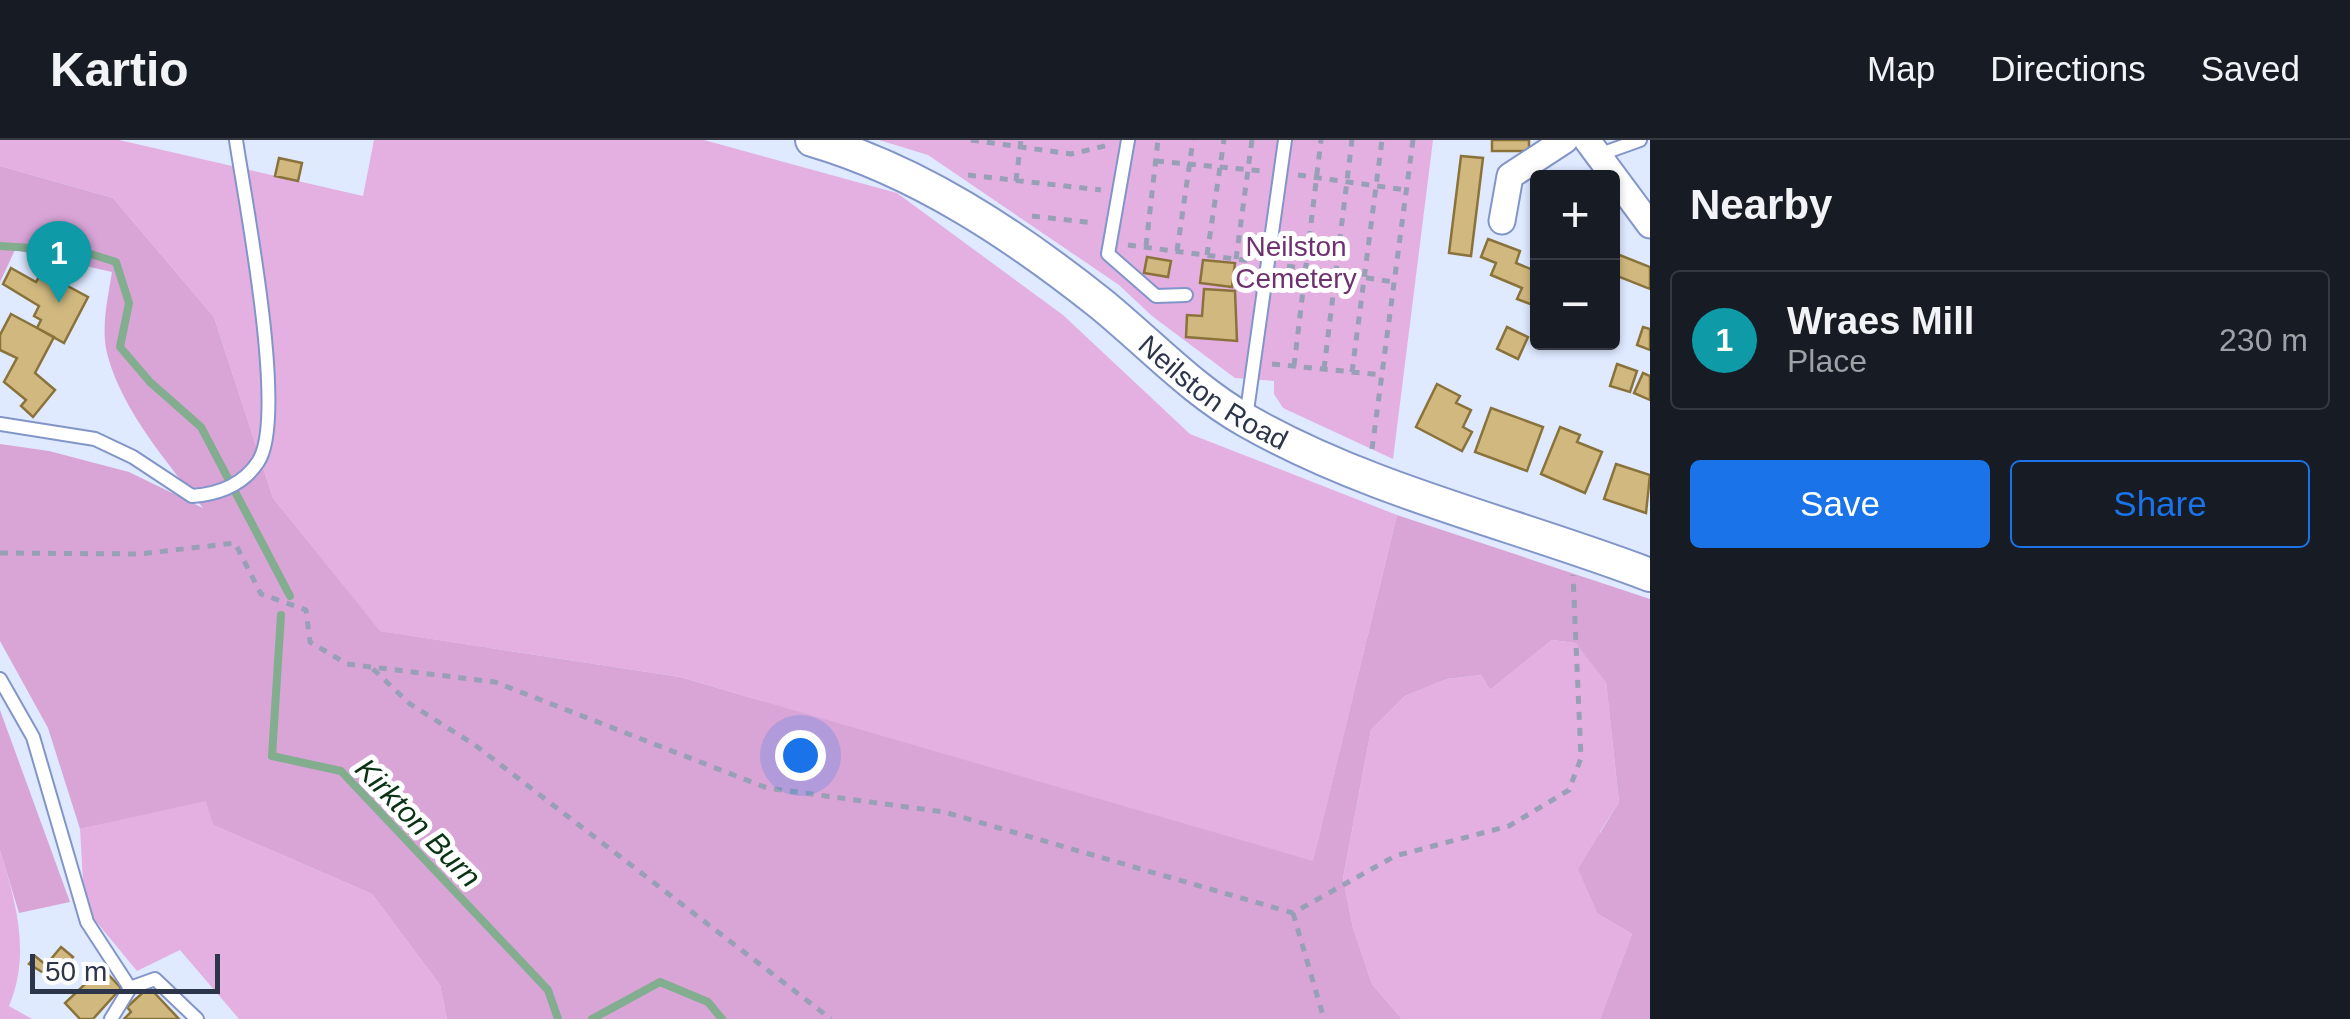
<!DOCTYPE html>
<meta charset="utf-8">
<style>
:root{--surface:#171b24;--page:#242831;--text:#f1f3f6;--muted:#9ea1a6;--line:#363941;--accent:#1a73e8}
body{margin:0;font-family:Helvetica,sans-serif;background:var(--page);color:var(--text)}
.controls{position:absolute;right:30px;top:30px;display:grid;overflow:hidden;border-radius:10px;box-shadow:0 2px 8px #0004}
.controls button{width:90px;height:90px;display:grid;place-items:center;padding:0;border:0;border-bottom:2px solid var(--line);background:var(--surface);color:var(--text);font:50px sans-serif}
.scale{position:absolute;left:30px;bottom:25px;width:190px;box-sizing:border-box;padding-left:10px;border:5px solid #2c354a;border-top:0;font-size:28px;line-height:35px;white-space:nowrap;color:#2c354a;-webkit-text-stroke:8px #fff;paint-order:stroke}
.you{position:absolute;left:800px;top:615px;width:35px;height:35px;margin:-25px;border:8px solid #fff;border-radius:50%;background:#1a73e8;box-shadow:0 0 0 15px #1a73e833}
.badge{display:grid;place-items:center;width:65px;height:65px;border-radius:50%;background:var(--accent);color:#fff;font-size:32px;font-weight:700}
.pin{position:absolute;translate:-50% -82px;filter:drop-shadow(0 2px 5px #0008)}
.pin::after{content:'';position:absolute;top:52px;width:35px;height:30px;background:inherit;clip-path:polygon(0 0,100% 0,50% 100%)}
.list{margin:0;padding:0;list-style:none}
h2{display:flex;justify-content:space-between;align-items:center;height:130px;margin:0;padding:0 40px;font-size:42px}
h2 small{font-size:32px;font-weight:400;color:var(--muted)}
.list li{display:grid;grid-template-columns:65px 1fr auto;gap:30px;align-items:center;box-sizing:border-box;height:140px;margin:0 20px 20px;padding:0 20px;border:2px solid var(--line);border-radius:10px}
.list b{display:block;font-size:38px;white-space:nowrap}
.list p{margin:0;font-size:32px;white-space:nowrap;color:var(--muted)}
.list em{font-size:32px;font-style:normal;color:var(--muted)}
.actions{display:flex;gap:20px;padding:30px 40px}
.actions a{flex:1;padding:22px 0;border:2px solid var(--accent);border-radius:10px;text-align:center;font-size:35px;color:var(--accent)}
.actions .main{background:var(--accent);color:#fff}
.map{position:relative;flex:none;width:1650px;height:879px;overflow:hidden}
header{display:flex;align-items:center;gap:60px;box-sizing:border-box;height:140px;padding:0 50px;background:var(--surface);border-bottom:2px solid var(--line)}
header strong{font-size:48px}
nav{display:flex;gap:55px;margin-inline-start:auto;font-size:35px}
main{display:flex}
aside{flex:1;background:var(--surface)}
.map>svg:first-child{display:block}
.green{fill:#e4b0e2}
.forest{fill:#d9a5d7}
.lines{fill:none;stroke-linecap:round;stroke-linejoin:round}
.stream{stroke:#82ad8f;stroke-width:8}
.building{fill:#d0b87f;stroke:#8a733b;stroke-width:2.5}
.service-casing{stroke:#8195c8;stroke-width:16}
.minor-casing{stroke:#8195c8;stroke-width:29}
.tertiary-casing{stroke:#8195c8;stroke-width:36}
.path{stroke:#97a0b6;stroke-width:5;stroke-dasharray:8 8;stroke-linecap:butt}
.service{stroke:#fff;stroke-width:12}
.minor{stroke:#fff;stroke-width:25}
.tertiary{stroke:#fff;stroke-width:32}
.labels{text-anchor:middle;stroke-width:10;stroke-linejoin:round;paint-order:stroke}
.park-label{font-size:28px;fill:#6e306e;stroke:#fff}
.street-label{font-size:28px;fill:#2c354a;stroke:#fff}
.water-label{font-size:30px;font-style:italic;fill:#093313;stroke:#fff}
</style>
<header>
<strong>Kartio</strong>
<nav><a>Map</a><a>Directions</a><a>Saved</a></nav>
</header>
<main>
<div class="map">
<svg width="1650" height="879" viewBox="0 0 1650 879">
<rect width="100%" height="100%" fill="#dfe9ff"/>
<!-- green -->
<path class="green" d="M0,0H119L363,56L374,0H704L897,53L1063,175L1190,294L1397,375L1313,722L680,537L379,491L273,358L214,177L113,58L0,26Z
M879,0H1433L1393,319L1283,268L1274,254V241L1235,238L1152,176L1119,145L928,15Z
M1552,500L1575,503L1606,541L1619,662L1600,692L1598,774L1632,794L1600,879H1402L1372,844L1353,788L1343,738L1371,590L1405,556L1447,539L1481,535L1490,550Z
M207,660L213,685L372,754L440,845L447,879H239L180,810L137,831L94,779L84,759L80,689Z
M0,710C16,762 31,814 9,866L32,879H0Z"/>
<!-- forest -->
<path class="forest" d="M0,26L113,58L214,177L273,358L380,491L680,537L1313,721L1397,375L1650,459V879H1600L1632,794L1598,774L1578,729L1619,662L1606,542L1575,503L1552,500L1490,550L1481,535L1447,539L1405,556L1371,590L1343,738L1353,788L1372,844L1402,879H447L440,845L372,754L213,685L206,661L80,689L48,588L0,501V304L49,311L129,332L203,368C167,322 124,273 108,217C100,190 108,158 112,132L15,110L0,142Z
M0,570L70,762L19,773L0,710Z"/>
<g class="lines">
<!-- stream -->
<path class="stream" d="M0,106L81,111L116,122L129,163L120,207L150,242L201,287L290,456
M281,475L272,616L341,631L548,850L558,879
M592,879L660,842L708,862L722,879"/>
</g>
<!-- building -->
<path class="building" d="M1492,0H1529V11H1492Z
M1461,16L1483,18L1471,116L1449,113Z
M279,18L302,23L298,41L275,36Z
M1488,99L1520,111L1516,123L1538,132V167L1517,159L1522,148L1491,135L1496,123L1481,117Z
M1612,112L1650,127V149L1612,134Z
M1147,117L1171,121L1168,137L1144,133Z
M1203,120L1235,123L1232,147L1200,143Z
M11,128L36,142L39,137L58,147L60,142L88,157L64,203L37,188L41,180L34,176L39,166L3,144Z
M1204,149L1235,151L1237,201L1186,197L1187,175L1202,176Z
M11,174L54,197L35,233L55,250L33,277L21,266L26,260L4,242L17,218L0,210V195Z
M1507,187L1528,197L1518,219L1497,209Z
M1643,187L1650,189V210L1637,205Z
M1617,224L1637,231L1630,252L1610,246Z
M1643,233L1650,236V260L1634,253Z
M1437,244L1460,256L1456,263L1471,270L1463,287L1472,292L1462,311L1416,287Z
M1491,268L1543,287L1527,331L1475,312Z
M1560,287L1580,295L1577,302L1602,312L1585,353L1541,334Z
M1616,324L1650,335L1646,373L1604,359Z
M61,807L73,817L55,840L29,824L35,816L46,825Z
M102,828L121,848L93,879H80L65,863Z
M149,847L179,879H124L131,872L127,867Z"/>
<g class="lines">
<!-- service casing -->
<g class="service-casing">
<path id="service" d="M1128,0L1108,114L1156,156L1186,155
M1598,15L1640,0
M1246,278L1285,0
M0,284L95,299L133,317L192,356C218,354 243,345 258,322C288,278 245,61 236,0
M0,539L33,597L87,782L130,848
M111,879L130,848L155,839L197,879"/>
</g>
<!-- minor casing -->
<g class="minor-casing">
<path id="minor" d="M1587,0L1650,85
M1502,81L1510,36L1565,0"/>
</g>
<!-- tertiary casing -->
<g class="tertiary-casing">
<g id="tertiary">
<path id="s1" d="M812,0C918,31 1013,94 1100,163C1148,202 1193,251 1247,281C1372,352 1517,384 1650,435"/>
</g>
</g>
<!-- path -->
<path class="path" d="M971,0L1071,14L1109,5
M1156,21L1262,31
M968,35L1101,50
M1298,35L1406,50
M1016,41L1021,0
M1032,76L1095,83
M1128,105L1251,121
M1146,106L1158,0
M1177,111L1193,0
M1207,115L1224,0
M1236,119L1252,0
M1287,126L1394,142
M1272,224L1383,235
M1294,226L1321,0
M1324,229L1352,0
M1352,232L1382,0
M1372,309L1413,0
M0,413L139,414L235,403L261,454L306,470L310,502L347,524L495,542L767,648L944,672L1293,773L1395,716L1509,686L1569,650L1581,618L1573,435
M373,529L410,564L475,605L831,879
M1293,773L1324,879"/>
<!-- service -->
<use href="#service" class="service"/>
<!-- minor -->
<use href="#minor" class="minor"/>
<!-- tertiary -->
<use href="#tertiary" class="tertiary"/>
</g>
<g class="labels">
<!-- park labels -->
<g class="park-label">
<text x="1296" y="116">Neilston<tspan x="1296" dy="32">Cemetery</tspan></text>
</g>
<!-- street labels -->
<g class="street-label">
<text dy="10" stroke="none"><textPath href="#s1" startOffset="478">Neilston Road</textPath></text>
</g>
<!-- water labels -->
<g class="water-label">
<text transform="translate(418 683) rotate(46)" y="10">Kirkton Burn</text>
</g>
</g>
</svg>
<div class="controls">
<button>+</button>
<button>−</button>
</div>
<div class="scale">50 m</div>
<div class="you"></div>
<div class="pin badge" style="left:59px;top:163px;background:#0f9aa8">1</div>
</div>
<aside>
<h2>Nearby<small></small></h2>
<ul class="list">
<li><span class="badge" style="background:#0f9aa8">1</span><div><b>Wraes Mill</b><p>Place</p></div><em>230 m</em></li>
</ul>
<div class="actions"><a class="main">Save</a><a>Share</a></div>
</aside>
</main>
